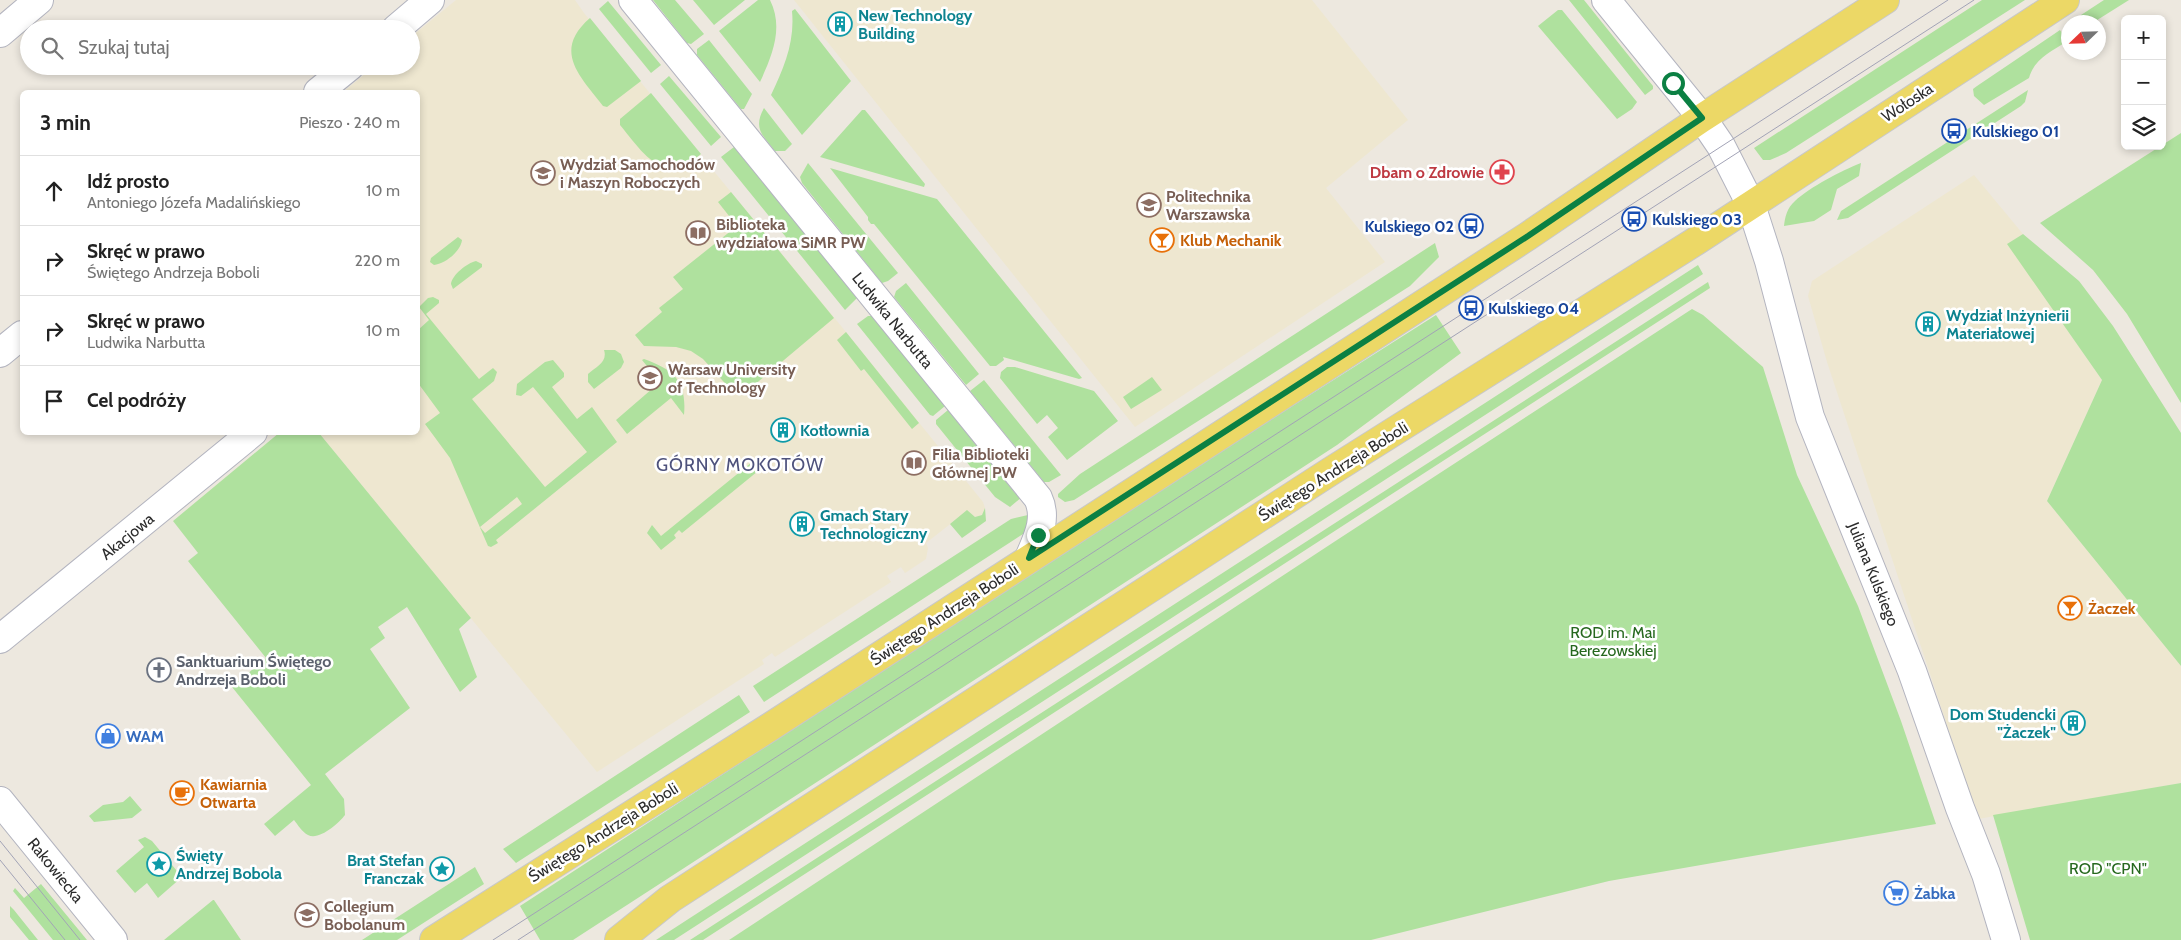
<!DOCTYPE html>
<html lang="pl">
<meta charset="utf-8">
<style>
:root{--surface:#fff;--page:#f6f6f6;--text:#222;--muted:#767676;--line:#e0e0e0}
body{margin:0;font-family:Cabin,sans-serif;background:var(--page);color:var(--text)}
.controls{position:absolute;right:15px;top:15px;display:grid;overflow:hidden;border-radius:8px;box-shadow:0 2px 8px #0003}
.controls button{width:45px;height:45px;display:grid;place-items:center;padding:0;border:0;border-bottom:1px solid var(--line);background:var(--surface);color:var(--text);font:25px sans-serif}
.compass{position:absolute;left:2061px;top:15px;width:45px;height:45px;border-radius:50%;background:var(--surface);box-shadow:0 2px 8px #0003;rotate:247deg}
.stop{position:absolute;width:15px;height:15px;margin:-11px;border:4px solid #0b8043;border-radius:50%;background:#fff}
.stop.end{background:#0b8043;border-color:#fff;box-shadow:0 1px 5px #0008}
.list{margin:0;padding:0;list-style:none}
h2{display:flex;justify-content:space-between;align-items:center;height:65px;margin:0;padding:0 20px;font-size:21px}
h2 small{font-size:16px;font-weight:400;color:var(--muted)}
.list li{display:grid;grid-template-columns:32px 1fr auto;gap:15px;align-items:center;box-sizing:border-box;height:70px;padding:0 20px;border-top:1px solid var(--line)}
.list b{display:block;font-size:19px;white-space:nowrap}
.list p{margin:0;font-size:16px;white-space:nowrap;color:var(--muted)}
.list em{font-size:16px;font-style:normal;color:var(--muted)}
.icon{flex:none;width:28px;height:28px;fill:none;stroke:currentColor;stroke-width:2;stroke-linecap:round;stroke-linejoin:round}
.map{position:relative;flex:none;width:2181px;height:940px;overflow:hidden}
.search{position:absolute;background:var(--surface);box-shadow:0 2px 8px #0003;left:20px;top:20px;width:400px;height:55px;display:flex;align-items:center;gap:12px;box-sizing:border-box;padding:0 18px;border-radius:28px;color:var(--muted);font-size:19px}
.panel{position:absolute;background:var(--surface);box-shadow:0 2px 8px #0003;left:20px;top:90px;width:400px;height:345px;border-radius:8px}
.map>svg:first-child{display:block}
.education{fill:#eee7d0}
.green{fill:#afe19e;fill-rule:evenodd}
.lines{fill:none;stroke-linecap:round;stroke-linejoin:round}
.minor-casing{stroke:#b3b4bf;stroke-width:30}
.major-casing{stroke:#c8c8c8;stroke-width:30}
.minor{stroke:#fff;stroke-width:28}
.major{stroke:#ecd866;stroke-width:28}
.tram{stroke:#a2a3b6;stroke-width:1}
.route{stroke:#0b8043;stroke-width:6}
.labels{text-anchor:middle;stroke-width:5;stroke-linejoin:round;paint-order:stroke}
.culture-label{font-size:16px;font-weight:bold;fill:#0d838f;stroke:#fff;text-anchor:start}
.street-label{font-size:16px;fill:#2c2c2c;stroke:#fff}
.transit-label{font-size:16px;font-weight:bold;fill:#164399;stroke:#fff;text-anchor:start}
.education-label{font-size:16px;font-weight:bold;fill:#785e54;stroke:#fff;text-anchor:start}
.health-label{font-size:16px;font-weight:bold;fill:#be3a42;stroke:#fff;text-anchor:end}
.food-label{font-size:16px;font-weight:bold;fill:#c56008;stroke:#fff;text-anchor:start}
.park-label{font-size:16px;fill:#26681e;stroke:#fff}
.worship-label{font-size:16px;font-weight:bold;fill:#5b616d;stroke:#fff;text-anchor:start}
.shop-label{font-size:16px;font-weight:bold;fill:#366cbe;stroke:#fff;text-anchor:start}
.neighbourhood-label{font-size:18px;letter-spacing:1px;fill:#4e527c;stroke:#fff}
</style>
<div class="map">
<svg width="2181" height="940" viewBox="0 0 2181 940">
<rect width="100%" height="100%" fill="#ede8df"/>
<!-- education -->
<path class="education" d="M456,0H575L584,13L846,332L983,502L985,508L982,515L975,517L967,511L926,543L928,548L926,559L905,573L901,567L887,576L891,582L775,657L772,653L762,660L764,664L597,772L319,433L418,432V92H343L375,66H411V37Z
M794,0H1312L1408,120L1326,188L1385,262L1135,427Z
M1974,175L2023,234L2008,244L2102,380L2047,501L2181,666V783L1978,819L1827,362L1808,296L1812,281Z"/>
<!-- green -->
<path class="green" d="M653,0H675L704,34L691,44L687,43Z
M693,0H745L714,25Z
M758,0H770C784,28 772,56 760,82L719,31Z
M1569,0H1584L1653,86V89L1645,95Z
M1982,0H2025L1786,153L1770,160H1763L1754,148Z
M2104,0H2129L2094,22H2082L2080,20L2081,15Z
M608,1L661,65L651,73L599,9Z
M795,9L851,81L802,135L771,95C784,68 795,42 792,11Z
M1558,10H1562L1637,102L1632,109L1617,119L1538,26Z
M590,18L641,81L607,107L603,106C580,76 552,51 590,18Z
M2060,30L2067,41C2051,52 2034,59 2029,78L1984,105L1974,96L1973,89L1977,86Z
M709,40L752,94L744,109H741L697,55V49Z
M669,76L721,137L711,146L660,84Z
M2028,90L2025,102L2021,106L1848,218L1837,220L1841,211Z
M651,93L701,154C662,186 644,154 620,125V119Z
M764,108L792,144L785,151H775C762,135 753,128 764,108Z
M862,110H865L925,184L924,187L820,157Z
M2181,133V403L2127,314L2093,270L2040,223Z
M734,147L857,298L845,310L721,157Z
M808,163L898,273L888,281L882,283L802,183L800,177Z
M1861,163L1859,176L1837,189L1831,210L1814,221L1784,226C1785,217 1787,208 1795,201C1810,187 1841,171 1861,163Z
M830,168L937,199L1082,378L1079,379L1003,357L1004,360L996,366H990L874,224H871L868,220V217Z
M731,192L834,318L746,392L740,393L732,391L703,359L691,351L676,347L644,346L635,335L662,312L659,308L683,289L673,277L737,226L718,202Z
M2023,234L2079,281L2113,326L2181,433V666L2047,501L2102,380L2007,244Z
M458,237L462,240C461,251 445,264 434,265L430,262L431,258Z
M1435,243L1439,257L1410,286L1074,500L1065,502L1058,497V494L1080,474Z
M476,261L482,264V267L453,289L451,284C452,275 467,263 476,261Z
M1698,265L1703,274L674,940H656Z
M1708,282L1710,288L703,940H690Z
M906,283L979,374L966,385L894,297L896,291Z
M433,297L439,300V303L426,314L479,379L493,368L497,372L494,381L472,399L545,487L587,452L533,387L521,396L516,395L517,384L545,362L553,360L564,373V377L552,387L577,419L592,407L617,442L496,540L498,543L491,547L488,546L450,458L425,424L440,413L418,383V330L429,320L419,307L428,298ZM517,497L522,504L485,533L480,527Z
M1692,309L1703,315L1763,367L1797,475L1858,606L1901,721L1936,824L1609,881L1371,940H729L1337,540Z
M1436,315L1461,353L1337,445L1294,473L573,940H540L520,906L1176,480Z
M868,316H872L945,406L933,416L930,415L857,324Z
M846,332L919,423L912,429L864,369L861,371L837,340Z
M604,350H615L621,354L624,362L621,368L594,389L588,382V374C596,367 608,362 604,350Z
M644,359C674,370 687,381 684,415L671,398L627,434L616,420L660,382L642,360Z
M1007,367H1015L1094,391L1118,421L1067,460L1048,437L1058,428L1047,415L1037,424L1000,378L1001,372Z
M1152,377L1162,390L1131,409L1123,397Z
M984,380L1061,475L1049,482H1044L970,391Z
M948,410L1015,493L1017,492L1022,497L1010,507L995,497L936,424V420Z
M279,433H319L471,618L459,629L477,677L460,692L407,607L378,627L385,638L370,649L410,708L325,774L344,799L345,815C339,823 319,841 308,835C302,832 298,825 294,820L275,836L264,824L311,785L232,687L266,658L188,561L198,553L173,521Z
M757,458L763,467L682,533L679,530L674,535L676,538L661,550L647,533L652,525L661,536Z
M985,508L986,521L962,538L950,524L967,510L975,517L982,515Z
M1028,515L1027,530L1023,534L764,702L753,686L1011,519Z
M739,695L750,712L516,863L503,849Z
M2181,783V940H2030L1993,815Z
M130,796L142,810L132,818L94,822L89,816L103,805L123,802Z
M145,837L152,841L182,877L158,898L147,883L135,893L116,871L144,847L138,840Z
M475,867L484,884L397,940H362Z
M41,884L87,940H53L13,891L15,888L24,898Z
M214,900L241,940H164L213,900Z
M10,906L14,910L38,940H29L10,917Z"/>
<g class="lines">
<!-- minor casing -->
<g class="minor-casing">
<path id="minor" d="M633,0L1038,498C1048,519 1037,539 1029,558
M1606,0L1702,118L1721,146L1751,205L1769,261L1810,417L1912,671L1960,808L1986,874L2006,940
M396,29L430,0
M0,33L39,0
M318,92L350,66
M0,353L22,335
M0,639L253,432
M0,801L113,940"/>
</g>
<!-- major casing -->
<g class="major-casing">
<path id="major" d="M434,940L770,727L1528,236L1702,118L1885,0
M619,940L670,899L1328,473L1696,241L2065,0"/>
</g>
<!-- minor -->
<use href="#minor" class="minor"/>
<!-- major -->
<use href="#major" class="major"/>
<!-- tram -->
<path class="tram" d="M0,841L80,940
M0,860L65,940
M493,940L1948,0
M518,940L1974,0"/>
</g>
<g class="lines">
<!-- route -->
<path class="route" d="M1038,535L1029,558L1528,236L1702,118L1673,83"/>
</g>
<!-- icons -->
<defs>
<g id="building-ring" transform="scale(1.25)"><circle r="9.5" fill="#fff" stroke="#0f9aa8" stroke-width="1.5"/><path d="M-4-6H4V6H1V3H-1V6H-4ZM-2.5-4.3h1.7v1.8h-1.7ZM.8-4.3h1.7v1.8H.8ZM-2.5-1h1.7V.8h-1.7ZM.8-1h1.7V.8H.8Z" fill="#0f9aa8"/></g>
<g id="bus-ring" transform="scale(1.25)"><circle r="9.5" fill="#fff" stroke="#1a4fb4" stroke-width="1.5"/><path d="M-5-6H5V4H4V6H2V4H-2V6H-4V4H-5ZM-3.5-4V0h7V-4ZM-3.5 1.2v1.5H-2V1.2ZM2 1.2v1.5H3.5V1.2Z" fill="#1a4fb4"/></g>
<g id="pharmacy-ring" transform="scale(1.25)"><circle r="9.5" fill="#fff" stroke="#e0444e" stroke-width="1.5"/><path d="M-2-6h4v4h4v4h-4v4h-4v-4h-4v-4h4Z" fill="#e0444e"/></g>
<g id="university-ring" transform="scale(1.25)"><circle r="9.5" fill="#fff" stroke="#8d6e63" stroke-width="1.5"/><path d="M0-5L7-2L0 1L-7-2ZM-4 1L0 2.5L4 1V4Q0 6-4 4Z" fill="#8d6e63"/></g>
<g id="library-ring" transform="scale(1.25)"><circle r="9.5" fill="#fff" stroke="#8d6e63" stroke-width="1.5"/><path d="M-6-4Q-3-5.5-.7-3.5V5Q-3 3-6 4ZM6-4Q3-5.5 .7-3.5V5Q3 3 6 4Z" fill="#8d6e63"/></g>
<g id="bar-ring" transform="scale(1.25)"><circle r="9.5" fill="#fff" stroke="#e8710a" stroke-width="1.5"/><path d="M-6-5H6L.8 .8V4.5H3.5V6h-7V4.5H-.8V.8Z" fill="#e8710a"/></g>
<g id="church-ring" transform="scale(1.25)"><circle r="9.5" fill="#fff" stroke="#6b7280" stroke-width="1.5"/><path d="M-1.2-6h2.4v3.5h3.3v2.4h-3.3V6h-2.4V-.1h-3.3v-2.4h3.3Z" fill="#6b7280"/></g>
<g id="shop-ring" transform="scale(1.25)"><circle r="9.5" fill="#fff" stroke="#3f7fe0" stroke-width="1.5"/><path d="M-5-2.5h2.3a2.7 3.5 0 0 1 5.4 0H5L5.5 6h-11ZM-1.5-2.5h3a1.5 2.3 0 0 0-3 0Z" fill="#3f7fe0"/></g>
<g id="cafe-ring" transform="scale(1.25)"><circle r="9.5" fill="#fff" stroke="#e8710a" stroke-width="1.5"/><path d="M-5.5-4.5H6V0H3Q3 3.5 0 3.5H-2.5Q-5.5 3.5-5.5 0ZM3-3.2v2h1.7v-2ZM-6 4.5H4V6H-6Z" fill="#e8710a"/></g>
<g id="sight-ring" transform="scale(1.25)"><circle r="9.5" fill="#fff" stroke="#0f9aa8" stroke-width="1.5"/><path d="M0-6L1.8-2.2L6-1.7L2.9 1.2L3.7 5.4L0 3.3L-3.7 5.4L-2.9 1.2L-6-1.7L-1.8-2.2Z" fill="#0f9aa8"/></g>
<g id="supermarket-ring" transform="scale(1.25)"><circle r="9.5" fill="#fff" stroke="#3f7fe0" stroke-width="1.5"/><path d="M-6-5.5h2.5l.6 2H6L4.5 2H-2.5L-4.4-4H-6ZM-1.5 3.2a1.3 1.3 0 1 0 .1 0ZM3 3.2a1.3 1.3 0 1 0 .1 0Z" fill="#3f7fe0"/></g>
</defs>
<g fill-rule="evenodd">
<use href="#building-ring" x="840" y="24"/>
<use href="#bus-ring" x="1954" y="131"/>
<use href="#pharmacy-ring" x="1502" y="172"/>
<use href="#university-ring" x="543" y="173"/>
<use href="#university-ring" x="1149" y="205"/>
<use href="#bus-ring" x="1634" y="219"/>
<use href="#bus-ring" x="1471" y="226"/>
<use href="#library-ring" x="698" y="233"/>
<use href="#bar-ring" x="1162" y="240"/>
<use href="#bus-ring" x="1471" y="308"/>
<use href="#building-ring" x="1928" y="324"/>
<use href="#university-ring" x="650" y="378"/>
<use href="#building-ring" x="783" y="430"/>
<use href="#library-ring" x="914" y="463"/>
<use href="#building-ring" x="802" y="524"/>
<use href="#bar-ring" x="2070" y="608"/>
<use href="#church-ring" x="159" y="670"/>
<use href="#building-ring" x="2073" y="723"/>
<use href="#shop-ring" x="108" y="736"/>
<use href="#cafe-ring" x="182" y="793"/>
<use href="#sight-ring" x="159" y="864"/>
<use href="#sight-ring" x="442" y="869"/>
<use href="#supermarket-ring" x="1896" y="893"/>
<use href="#university-ring" x="307" y="915"/>
</g>
<g class="labels">
<!-- culture labels -->
<g class="culture-label">
<text x="858" y="21">New Technology<tspan x="858" dy="18">Building</tspan></text>
<text x="1946" y="321">Wydział Inżynierii<tspan x="1946" dy="18">Materiałowej</tspan></text>
<text x="800" y="436">Kotłownia</text>
<text x="820" y="521">Gmach Stary<tspan x="820" dy="18">Technologiczny</tspan></text>
<text x="2056" y="720" text-anchor="end">Dom Studencki<tspan x="2056" dy="18">"Żaczek"</tspan></text>
<text x="176" y="861">Święty<tspan x="176" dy="18">Andrzej Bobola</tspan></text>
<text x="424" y="866" text-anchor="end">Brat Stefan<tspan x="424" dy="18">Franczak</tspan></text>
</g>
<!-- street labels -->
<g class="street-label">
<text transform="translate(1907 102) rotate(-33)" y="6">Wołoska</text>
<text transform="translate(893 320) rotate(51)" y="6">Ludwika Narbutta</text>
<text transform="translate(1333 471) rotate(-32)" y="6">Świętego Andrzeja Boboli</text>
<text transform="translate(127 536) rotate(-39)" y="6">Akacjowa</text>
<text transform="translate(1874 574) rotate(68)" y="6">Juliana Kulskiego</text>
<text transform="translate(944 614) rotate(-33)" y="6">Świętego Andrzeja Boboli</text>
<text transform="translate(603 832) rotate(-32)" y="6">Świętego Andrzeja Boboli</text>
<text transform="translate(56 870) rotate(51)" y="6">Rakowiecka</text>
</g>
<!-- transit labels -->
<g class="transit-label">
<text x="1972" y="137">Kulskiego 01</text>
<text x="1652" y="225">Kulskiego 03</text>
<text x="1454" y="232" text-anchor="end">Kulskiego 02</text>
<text x="1488" y="314">Kulskiego 04</text>
</g>
<!-- education labels -->
<g class="education-label">
<text x="560" y="170">Wydział Samochodów<tspan x="560" dy="18">i Maszyn Roboczych</tspan></text>
<text x="1166" y="202">Politechnika<tspan x="1166" dy="18">Warszawska</tspan></text>
<text x="716" y="230">Biblioteka<tspan x="716" dy="18">wydziałowa SiMR PW</tspan></text>
<text x="668" y="375">Warsaw University<tspan x="668" dy="18">of Technology</tspan></text>
<text x="932" y="460">Filia Biblioteki<tspan x="932" dy="18">Głównej PW</tspan></text>
<text x="324" y="912">Collegium<tspan x="324" dy="18">Bobolanum</tspan></text>
</g>
<!-- health labels -->
<g class="health-label">
<text x="1484" y="178">Dbam o Zdrowie</text>
</g>
<!-- food labels -->
<g class="food-label">
<text x="1180" y="246">Klub Mechanik</text>
<text x="2088" y="614">Żaczek</text>
<text x="200" y="790">Kawiarnia<tspan x="200" dy="18">Otwarta</tspan></text>
</g>
<!-- park labels -->
<g class="park-label">
<text x="1613" y="638">ROD im. Mai<tspan x="1613" dy="18">Berezowskiej</tspan></text>
<text x="2108" y="874">ROD "CPN"</text>
</g>
<!-- worship labels -->
<g class="worship-label">
<text x="176" y="667">Sanktuarium Świętego<tspan x="176" dy="18">Andrzeja Boboli</tspan></text>
</g>
<!-- shop labels -->
<g class="shop-label">
<text x="126" y="742">WAM</text>
<text x="1914" y="899">Żabka</text>
</g>
<!-- neighbourhood labels -->
<g class="neighbourhood-label">
<text x="740" y="471">GÓRNY MOKOTÓW</text>
</g>
</g>
</svg>
<div class="controls">
<button>+</button>
<button>−</button>
<button><svg class="icon" aria-label="layers" viewBox="0 0 24 24"><path d="M12 4l9 5-9 5-9-5zM3 14l9 5 9-5"/></svg></button>
</div>
<svg class="compass" viewBox="-18 -18 36 36"><path d="M0-13l5 13h-10z" fill="#e53935"/><path d="M0 13l5-13h-10z" fill="#767676"/></svg>
<div class="stop" style="left:1673px;top:83px"></div>
<div class="stop end" style="left:1038px;top:535px"></div>
<div class="search"><svg class="icon" aria-label="search" viewBox="0 0 24 24"><circle cx="10" cy="10" r="6"/><path d="M15 15l6 6"/></svg>Szukaj tutaj</div>
<section class="panel">
<h2>3 min<small>Pieszo · 240 m</small></h2>
<ul class="list">
<li><svg class="icon" aria-label="ahead" viewBox="0 0 24 24"><path d="M12 20V5M6 11l6-6 6 6"/></svg><div><b>Idź prosto</b><p>Antoniego Józefa Madalińskiego</p></div><em>10 m</em></li>
<li><svg class="icon" aria-label="right" viewBox="0 0 24 24"><path d="M7 20v-9h11M14 6l5 5-5 5"/></svg><div><b>Skręć w prawo</b><p>Świętego Andrzeja Boboli</p></div><em>220 m</em></li>
<li><svg class="icon" aria-label="right" viewBox="0 0 24 24"><path d="M7 20v-9h11M14 6l5 5-5 5"/></svg><div><b>Skręć w prawo</b><p>Ludwika Narbutta</p></div><em>10 m</em></li>
<li><svg class="icon" aria-label="arrive" viewBox="0 0 24 24"><path d="M6 21V4h12l-3 4 3 4H6"/></svg><div><b>Cel podróży</b></div></li>
</ul>
</section>
</div>
